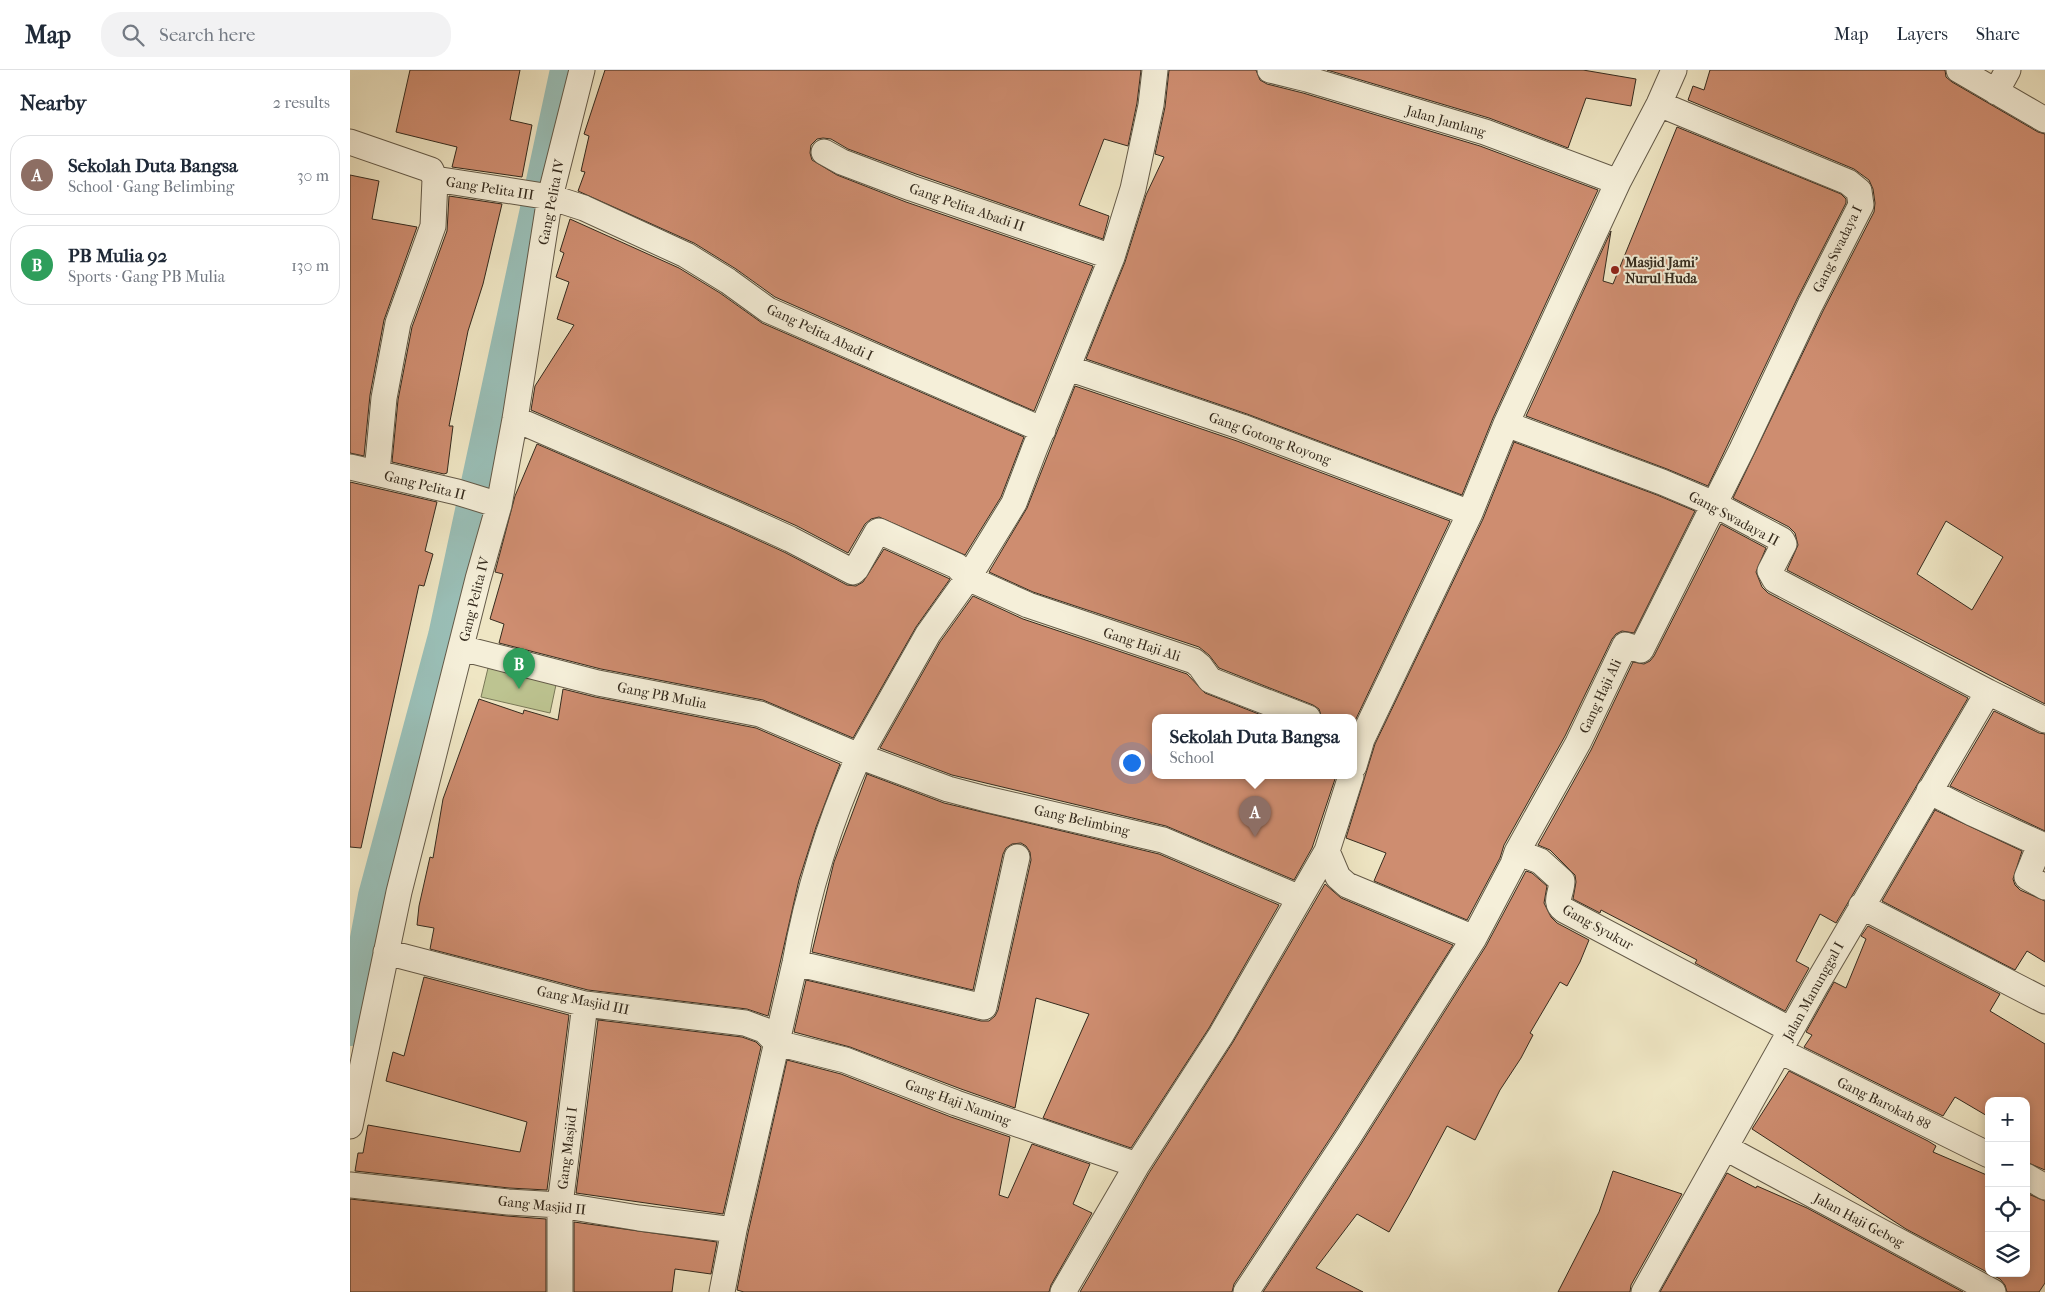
<!DOCTYPE html>
<meta charset="utf-8">
<style>
:root{--surface:#fff;--page:#f2f2f3;--text:#1f2937;--muted:#747a83;--line:#e0e1e3;--accent:#8f2418}
body{margin:0;font-family:"IM FELL French Canon",serif;background:var(--page);color:var(--text)}
.controls{position:absolute;right:15px;bottom:15px;display:grid;overflow:hidden;border-radius:10px;box-shadow:0 2px 8px #0003}
.controls button{width:45px;height:45px;display:grid;place-items:center;padding:0;border:0;border-bottom:1px solid var(--line);background:var(--surface);color:var(--text);font:25px sans-serif}
.you{position:absolute;left:781px;top:692px;width:18px;height:18px;margin:-12px;border:4px solid #fff;border-radius:50%;background:#1a73e8;box-shadow:0 0 0 8px #1a73e833}
.badge{display:grid;place-items:center;width:32px;height:32px;border-radius:50%;background:var(--accent);color:#fff;font-size:16px;font-weight:700}
.pin{position:absolute;translate:-50% -41px;filter:drop-shadow(0 1px 2px #0008)}
.pin::after{content:'';position:absolute;top:26px;width:18px;height:15px;background:inherit;clip-path:polygon(0 0,100% 0,50% 100%)}
.popup{position:absolute;left:802px;top:644px;width:205px;height:65px;box-sizing:border-box;display:grid;place-content:center;border-radius:10px;background:var(--surface);filter:drop-shadow(0 1px 4px #0005);font-size:16px;white-space:nowrap;color:var(--muted)}
.popup b{font-size:19px;color:var(--text)}
.popup::after{content:'';position:absolute;left:50%;top:100%;margin-left:-10px;border:10px solid transparent;border-top-color:var(--surface)}
.list{margin:0;padding:0;list-style:none}
h2{display:flex;justify-content:space-between;align-items:center;height:65px;margin:0;padding:0 20px;font-size:21px}
h2 small{font-size:16px;font-weight:400;color:var(--muted)}
.list li{display:grid;grid-template-columns:32px 1fr auto;gap:15px;align-items:center;box-sizing:border-box;height:80px;margin:0 10px 10px;padding:0 10px;border:1px solid var(--line);border-radius:20px}
.list b{display:block;font-size:19px;white-space:nowrap}
.list p{margin:0;font-size:16px;white-space:nowrap;color:var(--muted)}
.list em{font-size:16px;font-style:normal;color:var(--muted)}
.icon{flex:none;width:28px;height:28px;fill:none;stroke:currentColor;stroke-width:2;stroke-linecap:round;stroke-linejoin:round}
.map{position:relative;flex:none;width:1695px;height:1222px;overflow:hidden}
header{display:flex;align-items:center;gap:30px;box-sizing:border-box;height:70px;padding:0 25px;background:var(--surface);border-bottom:1px solid var(--line)}
header strong{font-size:24px}
nav{display:flex;gap:28px;margin-inline-start:auto;font-size:18px}
.search{width:350px;height:45px;background:var(--page);display:flex;align-items:center;gap:12px;box-sizing:border-box;padding:0 18px;border-radius:20px;color:var(--muted);font-size:19px}
main{display:flex}
aside{flex:1;background:var(--surface)}
.map>svg:first-child{display:block}
.green{fill:#bdc491;stroke:#797858}
.lines{fill:none;stroke-linecap:round;stroke-linejoin:round}
.canal{stroke:#9abfb7;stroke-width:34}
.building{fill:#ce8d70;stroke:#352b1e;fill-rule:evenodd}
.street-casing{stroke:#645a48;stroke-width:27}
.street{stroke:#f5efd9;stroke-width:25}
.poi-dot{fill:#8f2418;stroke:#f5efd9;stroke-width:2}
.labels{text-anchor:middle;stroke-width:4;stroke-linejoin:round;paint-order:stroke}
.street-label{font-size:14px;fill:#352b1e;stroke:#f5efd9}
.poi-label{font-size:14px;font-weight:bold;fill:#352b1e;stroke:#f5efd9;text-anchor:start}
</style>
<header>
<strong>Map</strong>
<div class="search"><svg class="icon" aria-label="search" viewBox="0 0 24 24"><circle cx="10" cy="10" r="6"/><path d="M15 15l6 6"/></svg>Search here</div>
<nav><a>Map</a><a>Layers</a><a>Share</a></nav>
</header>
<main>
<aside>
<h2>Nearby<small>2 results</small></h2>
<ul class="list">
<li><span class="badge" style="background:#8d6e63">A</span><div><b>Sekolah Duta Bangsa</b><p>School · Gang Belimbing</p></div><em>30 m</em></li>
<li><span class="badge" style="background:#2e9e5b">B</span><div><b>PB Mulia 92</b><p>Sports · Gang PB Mulia</p></div><em>130 m</em></li>
</ul>
</aside>
<div class="map">
<svg width="1695" height="1222" viewBox="0 0 1695 1222">
<rect width="100%" height="100%" fill="#efe6c4"/>
<filter id="stains"><feTurbulence type="fractalNoise" baseFrequency=".004" numOctaves="4"/><feColorMatrix values="0 0 0 0 .2 0 0 0 0 .09 0 0 0 0 .02 0 0 0 .5 -.17"/></filter>
<radialGradient id="worn" r=".72"><stop offset=".6" stop-color="#630" stop-opacity="0"/><stop offset="1" stop-color="#630" stop-opacity=".3"/></radialGradient>
<!-- green -->
<path class="green" d="M139,594L207,610L200,643L131,627Z"/>
<g class="lines">
<!-- canal -->
<path class="canal" d="M0,959L25,826L95,566L217,0"/>
</g>
<!-- building -->
<path class="building" d="M60,0H170L160,50L182,55L172,107L102,97L107,77L46,62Z
M255,0H791L787,33L778,76L754,69L729,135L759,146L753,169L566,104L498,79L481,69L473,68L467,69L461,75L460,83L462,90L487,105L556,132L743,196L684,341L425,227L386,199L344,173L228,121L235,102L231,101L239,66L234,64Z
M819,0H906L910,10L917,14L953,23L1130,76L1248,120L1143,348L1112,425L897,344L736,289L775,192L796,125L814,87L805,84L815,37Z
M977,0H1233L1286,9L1281,36L1236,28L1218,78L1139,48Z
M1360,0H1595L1596,7L1602,12L1688,62L1695,64V634L1437,500L1448,475L1445,463L1439,457L1383,428L1473,241L1524,142L1525,133L1523,119L1519,110L1504,99L1338,30L1343,16L1354,20ZM1596,451L1653,487L1622,540L1567,504Z
M1327,57L1491,124L1496,129V133L1447,229L1358,416L1317,399L1176,346L1261,161L1253,211L1263,214Z
M0,105L29,111L22,149L67,157L34,250L20,325L14,386L0,383Z
M99,126L152,134L133,214L118,261L99,356H103L97,403L94,404L42,392L48,330L62,257L97,161Z
M220,149L329,198L370,223L412,253L674,367L651,427L615,485L529,447L521,449L515,454L498,483L447,456L391,431L181,340L185,316L224,255L207,249L219,212L206,207L214,183L210,181Z
M725,316L887,371L1100,451L1004,653V648H972L969,639L963,635L869,598L859,585L849,577L683,522L639,502L677,438Z
M1164,372L1307,425L1345,441L1284,563L1272,561L1266,564L1262,569L1215,666L1154,775L1150,788L1117,850L1024,811L1036,783L996,768L1025,674L1133,449Z
M187,374L379,457L434,482L497,515L506,516L513,512L534,479L600,509L566,557L503,668L413,630L251,599L149,573L154,554L140,549L153,504L145,502L165,426Z
M0,412L87,432L75,481L83,484L74,516L69,515L11,778L0,777Z
M1371,454L1416,478L1406,502L1412,517L1418,523L1618,628L1486,853L1470,844L1446,891L1459,898L1435,941L1345,893L1347,890L1251,840L1250,843L1223,829L1226,812L1225,805L1200,780L1188,775L1241,680L1283,592L1294,594L1300,591L1304,586Z
M623,526L673,549L837,604L855,623L919,648H806V706H986L962,778L944,810L816,756L602,705L530,678L590,572Z
M213,619L245,627L406,658L490,694L466,757L449,810L418,946L397,939L238,920L80,879L84,858L67,855L69,836L80,787L83,788L93,729L129,629L173,644L174,640L208,650Z
M1644,641L1689,663L1695,664V761L1600,716Z
M517,704L594,733L809,784L929,835L859,958L781,1078L693,1048L739,944L686,928L665,1038L611,1019L500,977L444,962L456,910L631,951H639L645,946L648,940L681,790L680,782L676,776L671,773L662,774L656,778L653,784L623,920L462,882L484,792Z
M1585,740L1672,781L1663,809L1665,815L1670,820L1695,831V892L1677,881L1665,900L1532,831Z
M1176,801L1182,803L1197,816L1194,833L1201,847L1207,853L1239,870L1230,892L1217,916L1210,912L1180,963L1183,965L1171,988L1150,1020L1125,1070L1097,1056L1059,1127L1039,1162L1007,1144L966,1198L1013,1222H913L1011,1074L1136,876Z
M975,814L991,828L1103,875L987,1058L884,1214L882,1222H730L799,1103L883,972Z
M1518,856L1650,924L1640,941L1695,974V1100L1676,1092V1031H1639V1047L1605,1027L1593,1046L1454,977L1462,965L1456,962L1484,912L1496,918L1516,869L1511,866Z
M74,907L219,945L197,1120L159,1118L5,1101L8,1083H13L18,1055L170,1082L177,1052L36,1011L43,982L54,986Z
M248,950L392,967L406,972L411,977L373,1144L226,1123Z
M437,990L491,1004L601,1047L660,1067L649,1125L658,1128L682,1074L740,1094L723,1134L742,1143L701,1215L699,1222H394L387,1220L398,1163Z
M1439,1001L1578,1071L1586,1076L1583,1082L1639,1106V1203H1676V1123L1695,1131V1213L1689,1222H1657L1655,1215L1650,1209L1556,1159L1402,1059Z
M1263,1101L1332,1124L1281,1215L1280,1222H1208L1249,1142Z
M1377,1103L1406,1118L1407,1116L1457,1138L1613,1222H1310Z
M0,1129L157,1146L196,1149V1222H0Z
M224,1152L367,1172L361,1204L325,1199L322,1222H224Z"/>
<g class="lines">
<!-- street casing -->
<g class="street-casing">
<path id="street" d="M920,0L957,9L1135,62L1268,112
M1609,0L1695,50
M1646,22L1658,0
M0,72L81,100L85,109L83,156L48,253L34,328L27,402
M474,82L492,92L561,118L762,187
M85,109L200,127L234,138L336,185L378,211L418,240L693,360
M718,298L892,357L1120,443
M165,349L385,444L440,469L503,502L506,499L527,462L529,461L607,496L618,508L678,535L844,591L850,596L860,610L958,648
M1156,354L1312,412L1364,434L1432,470L1434,474L1420,501L1425,510L1638,622L1695,650
M0,397L107,422L149,435
M111,578L248,613L410,644L509,686L598,719L636,729L813,770L950,828
M1004,696L1012,669L1120,443L1156,354L1268,112L1309,34L1324,0
M1579,721L1622,743L1688,773L1689,777L1677,807L1695,817
M977,781L988,807L997,815L1124,868L1163,794L1167,782L1190,791L1212,811C1212,823 1203,832 1214,840L1441,960
M1167,782L1228,673L1275,575L1291,580L1392,379L1460,235L1511,135L1509,121L1498,112L1309,34
M1511,836L1695,931
M36,882L235,934L395,953L414,960L427,973L495,990L606,1033L787,1095
M445,893L634,937L667,787
M1430,981L1639,1085
M0,1056L49,822L128,509L149,435L165,349L200,127L232,0
M1376,1078L1643,1222
M1676,1106L1695,1117
M0,1115L158,1132L210,1135L289,1148L384,1160
M210,1222V1135L235,934
M372,1222L384,1160L445,893C457,824 480,750 509,686L578,564L618,508L664,433L684,380L762,187L783,119L801,35L805,0
M713,1222L787,1095L871,965L977,781L1001,706
M896,1222L999,1066L1124,868
M1294,1222L1465,917L1638,622"/>
</g>
<!-- street -->
<use href="#street" class="street"/>
</g>
<!-- markers -->
<circle class="poi-dot" cx="1265" cy="200" r="5"/>
<g class="labels">
<!-- street labels -->
<g class="street-label">
<text transform="translate(1096 51) rotate(16)" y="5">Jalan Jamlang</text>
<text transform="translate(140 118) rotate(9)" y="5">Gang Pelita III</text>
<text transform="translate(201 132) rotate(-79)" y="5">Gang Pelita IV</text>
<text transform="translate(617 137) rotate(19)" y="5">Gang Pelita Abadi II</text>
<text transform="translate(1487 179) rotate(-64)" y="5">Gang Swadaya I</text>
<text transform="translate(470 262) rotate(25)" y="5">Gang Pelita Abadi I</text>
<text transform="translate(920 368) rotate(20)" y="5">Gang Gotong Royong</text>
<text transform="translate(75 415) rotate(14)" y="5">Gang Pelita II</text>
<text transform="translate(1384 448) rotate(28)" y="5">Gang Swadaya II</text>
<text transform="translate(124 529) rotate(-76)" y="5">Gang Pelita IV</text>
<text transform="translate(792 574) rotate(18)" y="5">Gang Haji Ali</text>
<text transform="translate(312 625) rotate(11)" y="5">Gang PB Mulia</text>
<text transform="translate(1250 626) rotate(-65)" y="5">Gang Haji Ali</text>
<text transform="translate(732 750) rotate(13)" y="5">Gang Belimbing</text>
<text transform="translate(1248 857) rotate(29)" y="5">Gang Syukur</text>
<text transform="translate(1463 921) rotate(-61)" y="5">Jalan Manunggal I</text>
<text transform="translate(233 930) rotate(12)" y="5">Gang Masjid III</text>
<text transform="translate(608 1032) rotate(20)" y="5">Gang Haji Naming</text>
<text transform="translate(1534 1033) rotate(26)" y="5">Gang Barokah 88</text>
<text transform="translate(217 1078) rotate(-83)" y="5">Gang Masjid I</text>
<text transform="translate(192 1135) rotate(6)" y="5">Gang Masjid II</text>
<text transform="translate(1509 1150) rotate(28)" y="5">Jalan Haji Gebog</text>
</g>
<!-- poi labels -->
<g class="poi-label">
<text x="1275" y="197">Masjid Jami'<tspan x="1275" dy="16">Nurul Huda</tspan></text>
</g>
</g>
<rect width="100%" height="100%" filter="url(#stains)"/>
<rect width="100%" height="100%" fill="url(#worn)"/>
</svg>
<div class="controls">
<button>+</button>
<button>−</button>
<button><svg class="icon" aria-label="locate" viewBox="0 0 24 24"><circle cx="12" cy="12" r="6"/><path d="M12 2v4M12 18v4M2 12h4M18 12h4"/></svg></button>
<button><svg class="icon" aria-label="layers" viewBox="0 0 24 24"><path d="M12 4l9 5-9 5-9-5zM3 14l9 5 9-5"/></svg></button>
</div>
<div class="you"></div>
<div class="pin badge" style="left:905px;top:767px;background:#8d6e63">A</div>
<div class="popup"><b>Sekolah Duta Bangsa</b>School</div>
<div class="pin badge" style="left:169px;top:619px;background:#2e9e5b">B</div>
</div>
</main>
